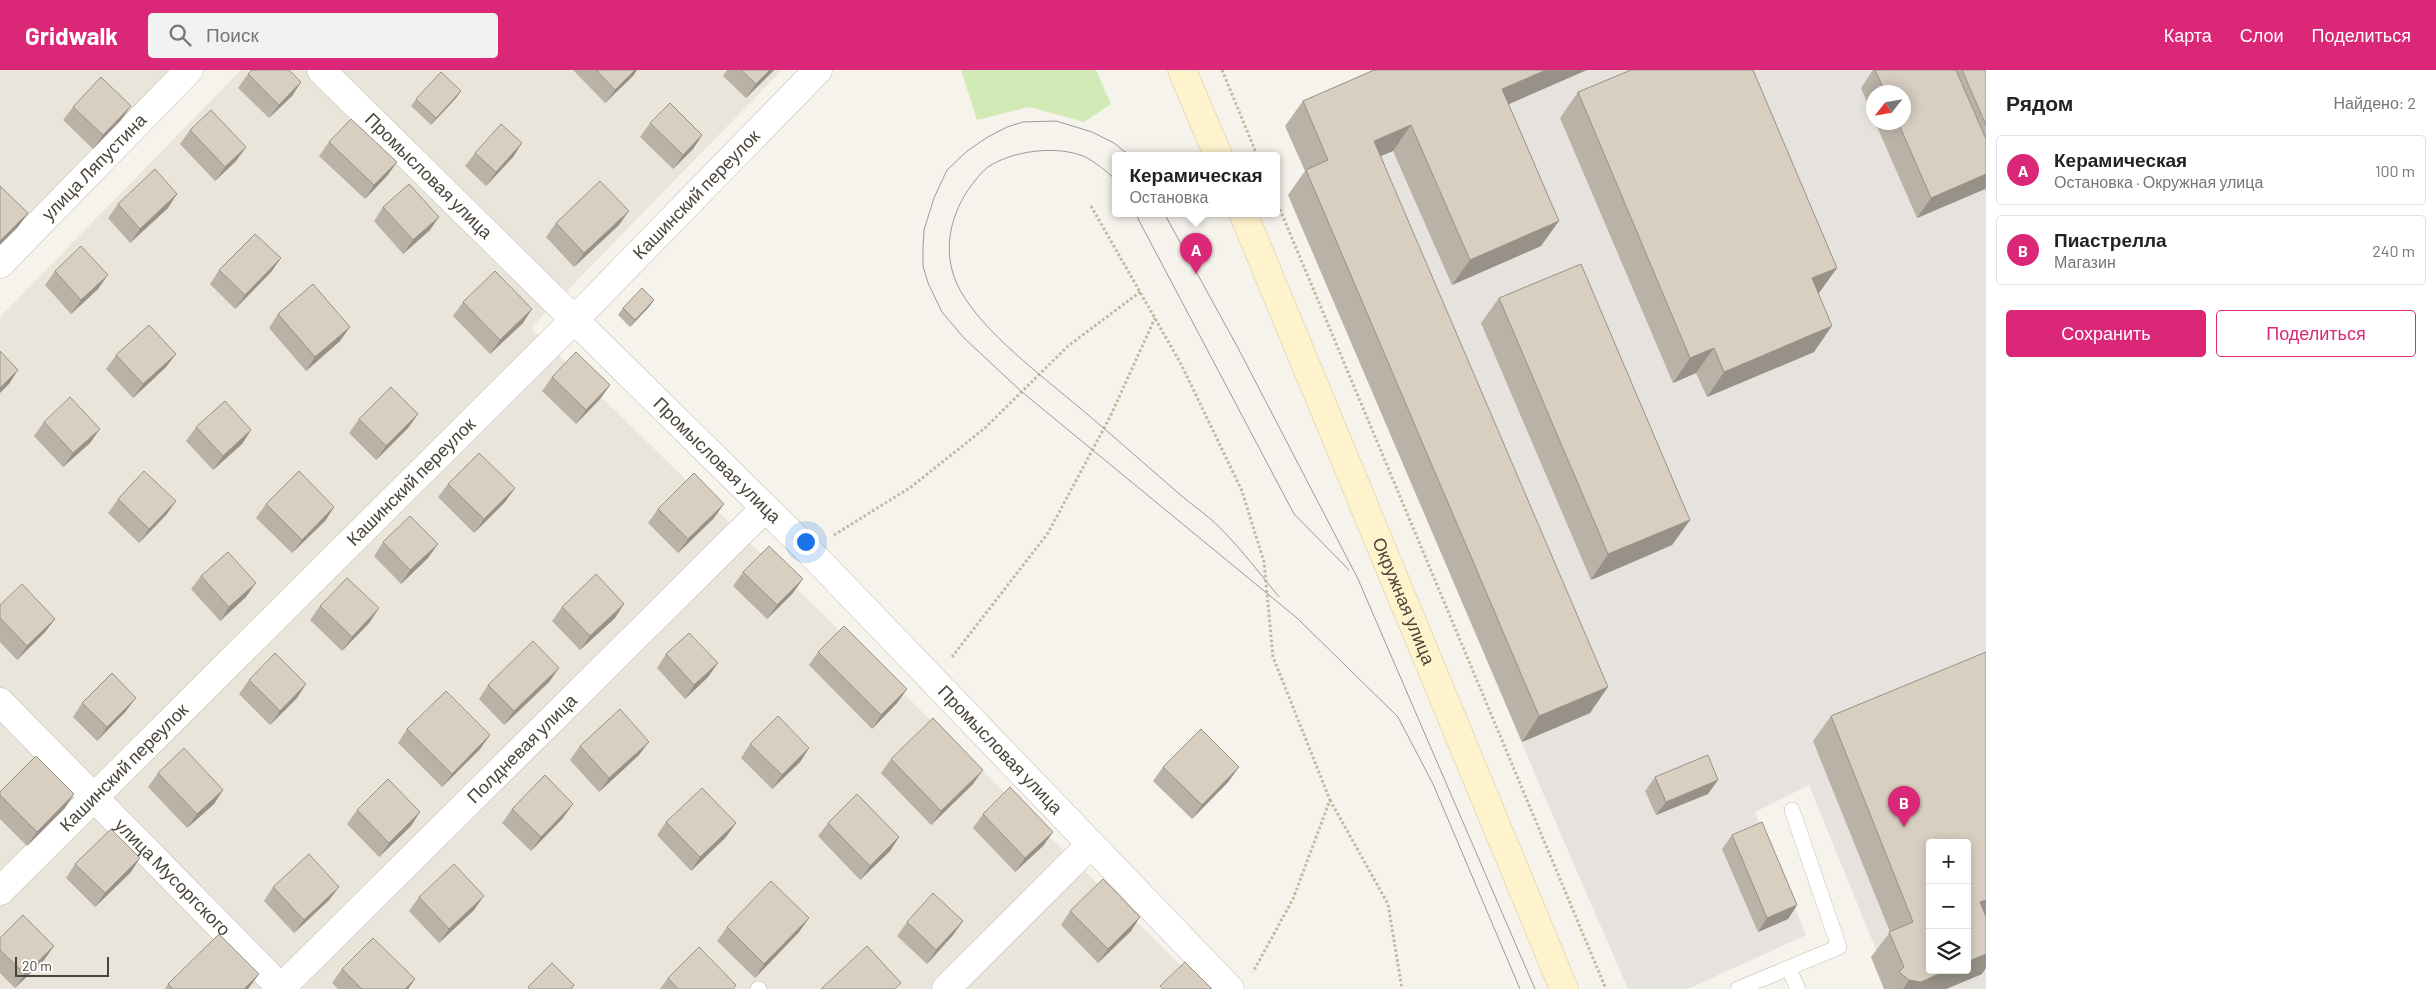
<!DOCTYPE html>
<html lang="ru">
<meta charset="utf-8">
<style>
:root{--surface:#fff;--page:#f2f2f2;--text:#222;--muted:#767676;--line:#e0e0e0;--accent:#db2777}
body{margin:0;font-family:Barlow,sans-serif;background:var(--page);color:var(--text)}
.controls{position:absolute;right:15px;bottom:15px;display:grid;overflow:hidden;border-radius:5px;box-shadow:0 2px 12px #0003}
.controls button{width:45px;height:45px;display:grid;place-items:center;padding:0;border:0;border-bottom:1px solid var(--line);background:var(--surface);color:var(--text);font:25px sans-serif}
.compass{position:absolute;left:1866px;top:15px;width:45px;height:45px;border-radius:50%;background:var(--surface);box-shadow:0 2px 12px #0003;rotate:239deg}
.scale{position:absolute;left:15px;bottom:12px;width:94px;box-sizing:border-box;padding-left:5px;border:2px solid #4b4439;border-top:0;font-size:14px;line-height:18px;white-space:nowrap;color:#4b4439;-webkit-text-stroke:4px #fff;paint-order:stroke}
.you{position:absolute;left:805px;top:471px;width:18px;height:18px;margin:-12px;border:4px solid #fff;border-radius:50%;background:#1a73e8;box-shadow:0 0 0 8px #1a73e833}
.badge{display:grid;place-items:center;width:32px;height:32px;border-radius:50%;background:var(--accent);color:#fff;font-size:16px;font-weight:700}
.pin{position:absolute;translate:-50% -41px;filter:drop-shadow(0 1px 2px #0008)}
.pin::after{content:'';position:absolute;top:26px;width:18px;height:15px;background:inherit;clip-path:polygon(0 0,100% 0,50% 100%)}
.popup{position:absolute;left:1112px;top:82px;width:168px;height:65px;box-sizing:border-box;display:grid;place-content:center;border-radius:5px;background:var(--surface);filter:drop-shadow(0 1px 4px #0005);font-size:16px;white-space:nowrap;color:var(--muted)}
.popup b{font-size:19px;color:var(--text)}
.popup::after{content:'';position:absolute;left:50%;top:100%;margin-left:-10px;border:10px solid transparent;border-top-color:var(--surface)}
.list{margin:0;padding:0;list-style:none}
h2{display:flex;justify-content:space-between;align-items:center;height:65px;margin:0;padding:0 20px;font-size:21px}
h2 small{font-size:16px;font-weight:400;color:var(--muted)}
.list li{display:grid;grid-template-columns:32px 1fr auto;gap:15px;align-items:center;box-sizing:border-box;height:70px;margin:0 10px 10px;padding:0 10px;border:1px solid var(--line);border-radius:5px}
.list b{display:block;font-size:19px;white-space:nowrap}
.list p{margin:0;font-size:16px;white-space:nowrap;color:var(--muted)}
.list em{font-size:16px;font-style:normal;color:var(--muted)}
.actions{display:flex;gap:10px;padding:15px 20px}
.actions a{flex:1;padding:11px 0;border:1px solid var(--accent);border-radius:5px;text-align:center;font-size:18px;color:var(--accent)}
.actions .main{background:var(--accent);color:#fff}
.icon{flex:none;width:28px;height:28px;fill:none;stroke:currentColor;stroke-width:2;stroke-linecap:round;stroke-linejoin:round}
.map{position:relative;flex:none;width:1986px;height:919px;overflow:hidden}
header{display:flex;align-items:center;gap:30px;box-sizing:border-box;height:70px;padding:0 25px;background:var(--accent);color:#fff}
header strong{font-size:24px}
nav{display:flex;gap:28px;margin-inline-start:auto;font-size:18px}
.search{width:350px;height:45px;background:var(--page);display:flex;align-items:center;gap:12px;box-sizing:border-box;padding:0 18px;border-radius:5px;color:var(--muted);font-size:19px}
main{display:flex}
aside{flex:1;background:var(--surface)}
.map>svg:first-child{display:block}
.residential{fill:#eae5da}
.industrial{fill:#e6e2dd;fill-rule:evenodd}
.green{fill:#d2eab5}
.lines{fill:none;stroke-linecap:round;stroke-linejoin:round}
.lane-casing{stroke:#c2bbae;stroke-width:16}
.street-casing{stroke:#c2bbae;stroke-width:29}
.secondary-casing{stroke:#d6c79b;stroke-width:29}
.path{stroke:#c4b79f;stroke-width:3;stroke-dasharray:2.5 2.5;stroke-linecap:butt}
.lane{stroke:#fff;stroke-width:15}
.street{stroke:#fff;stroke-width:28}
.secondary{stroke:#fff3cd;stroke-width:28}
.tram{stroke:#9a9a9a;stroke-width:1}
.wall{fill:#bab2a6}
.shaded-wall{fill:#979187}
.building{fill:#d8cfc1;stroke:#979187}
.labels{text-anchor:middle;stroke-width:4.5;stroke-linejoin:round;paint-order:stroke}
.street-label{font-size:18px;fill:#4b4439;stroke:#fff}
</style>
<header>
<strong>Gridwalk</strong>
<div class="search"><svg class="icon" aria-label="search" viewBox="0 0 24 24"><circle cx="10" cy="10" r="6"/><path d="M15 15l6 6"/></svg>Поиск</div>
<nav><a>Карта</a><a>Слои</a><a>Поделиться</a></nav>
</header>
<main>
<div class="map">
<svg width="1986" height="919" viewBox="0 0 1986 919">
<rect width="100%" height="100%" fill="#f6f3ec"/>
<!-- residential -->
<path class="residential" d="M0,0H182L0,187Z
M241,0H782L531,258L1205,919H0V247Z"/>
<!-- industrial -->
<path class="industrial" d="M1587,0H1986V919H1892L1809,715L1755,742L1806,865L1688,919H1628L1546,730L1288,125ZM1874,22H1904V52H1874ZM1930,773H1967V900H1930Z"/>
<!-- green -->
<path class="green" d="M961,0H1096L1111,34L1084,52L1029,37L977,50Z"/>
<g class="lines">
<!-- lane casing -->
<g class="lane-casing">
<path id="lane" d="M1789,899L1798,919
M758,919H759
M1738,919L1839,877L1792,740"/>
</g>
<!-- street casing -->
<g class="street-casing">
<g id="street">
<path id="s1" d="M321,0L809,481L1230,919"/>
<path id="s2" d="M0,194L189,0"/>
<path id="s3" d="M0,632L282,919"/>
<path id="s4" d="M0,821L575,249L818,0"/>
<path id="s5" d="M280,919L765,438"/>
<path d="M946,919L1090,775"/>
</g>
</g>
<!-- secondary casing -->
<g class="secondary-casing">
<g id="secondary">
<path d="M1182,0L1218,85"/>
<path id="s6" d="M1243,143L1564,919"/>
</g>
</g>
<!-- path -->
<path class="path" d="M1222,0L1257,85
M1276,130L1606,919
M1091,136L1181,294L1242,421L1264,492L1273,587L1330,730L1293,829L1253,902
M834,465L911,417L985,358L1068,276L1140,222
M952,587L1048,463L1110,347L1155,248
M1330,730L1388,834L1402,919"/>
<!-- lane -->
<use href="#lane" class="lane"/>
<!-- street -->
<use href="#street" class="street"/>
<!-- secondary -->
<use href="#secondary" class="secondary"/>
<!-- tram -->
<path class="tram" d="M1129,85L1114,73L1092,62L1056,51L1023,52L1007,57L986,68L966,82L947,100L934,128L924,160L923,178V196L928,213L942,242L964,268L1022,322L1297,548L1398,647L1433,714L1520,919
M1116,110C1106,101 1096,92 1083,86C1055,75 1012,81 988,97C980,103 974,112 968,120C948,150 942,187 960,220C983,262 1043,307 1080,338C1113,366 1145,394 1177,422C1193,436 1212,448 1226,464C1245,484 1262,506 1279,527
M1135,143L1294,444L1349,500
M1164,143L1238,278L1358,509L1535,919"/>
</g>
<!-- wall -->
<path class="wall" d="M573,0H637L633,6L605,33Z
M727,0H774L746,28L723,6Z
M1873,0H1986V122L1985,119L1917,148L1875,52H1904V22H1874V48L1861,18Z
M248,4L301,12L292,26L269,48L238,18Z
M461,21L456,28L431,55L411,36L416,29Z
M1578,22L1837,198L1818,223L1814,282L1707,327L1696,303L1673,313L1560,48Z
M1303,31L1508,34L1541,176L1452,215L1393,81L1381,86L1590,643L1522,672L1288,125L1305,101L1285,56Z
M73,37L121,50L93,79L63,50Z
M650,53L702,65L693,79L673,99L640,67Z
M190,60L246,77L236,91L215,111L180,74Z
M329,72L397,92L387,106L365,129L319,86Z
M522,73L513,87L486,116L465,96L475,83Z
M118,134L168,138L130,173L108,148Z
M383,137L430,160L403,184L374,151Z
M556,153L619,155L574,197L546,167Z
M281,188L271,202L235,239L210,214L219,200Z
M55,201L98,219L71,244L45,215Z
M1499,228L1690,450L1672,475L1591,510L1481,253Z
M654,230L649,237L630,257L618,245L623,238Z
M463,232L523,253L490,284L453,246Z
M278,244L340,271L306,301L269,258Z
M176,284L166,297L133,328L106,299L116,285Z
M552,307L610,315L600,329L576,354L542,321Z
M418,344L408,358L376,390L349,363L359,349Z
M44,352L90,373L63,397L34,366Z
M196,357L251,360L242,374L213,400L186,371Z
M448,414L515,418L505,432L474,463L438,427Z
M118,429L176,431L166,445L139,473L108,443Z
M266,434L334,437L325,451L292,483L256,448Z
M658,439L714,448L678,483L648,453Z
M383,472L428,488L401,514L374,486Z
M743,502L793,523L767,549L733,516Z
M201,506L246,527L220,551L191,519Z
M0,535L55,549L45,562L17,590L0,572Z
M320,536L370,552L342,581L310,550Z
M562,537L615,548L580,580L552,551Z
M818,582L907,619L897,633L872,659L809,595Z
M666,584L718,593L708,607L685,629L657,598Z
M559,598L549,612L504,655L479,629L488,615Z
M249,610L297,628L270,655L239,624Z
M82,633L126,641L97,671L73,647Z
M1831,646L1982,904L1946,919H1884L1871,887L1890,862L1813,671Z
M407,659L490,665L480,679L442,717L398,673Z
M750,674L809,678L800,692L772,719L741,688Z
M580,676L639,685L599,722L570,690Z
M891,689L973,714L931,755L881,703Z
M1163,697L1229,711L1192,749L1153,711Z
M158,703L223,720L214,734L187,758L148,717Z
M1655,707L1708,724L1656,745L1645,721Z
M0,722L65,738L27,776L0,749Z
M512,739L563,748L531,781L502,753Z
M357,740L411,756L379,787L347,754Z
M983,744L1053,762L1043,776L1015,802L973,758Z
M666,752L736,753L726,767L691,801L657,765Z
M828,753L899,767L890,781L860,810L818,766Z
M1732,765L1797,835L1788,849L1758,862L1722,779Z
M75,794L131,802L95,837L66,808Z
M273,817H339L329,830L294,863L264,831Z
M419,827L474,840L439,873L409,841Z
M1070,841L1131,861L1098,893L1061,855Z
M809,848L799,862L755,908L717,871L727,857Z
M963,851L953,865L927,894L897,866L907,852Z
M0,868L54,876L44,890L15,918L0,903Z
M342,899L415,909L408,919H338L332,913Z
M259,904L248,919H165L168,914Z
M668,908L734,919H660Z"/>
<!-- shaded-wall -->
<path class="shaded-wall" d="M635,0H637L633,6L605,33L615,20Z
M770,0H774L746,28L756,14Z
M1546,0H1587L1484,45L1502,19Z
M301,12L292,26L269,48L279,35Z
M461,21L456,28L431,55L436,48Z
M131,36L121,50L93,79L103,65Z
M1411,55L1393,81L1357,96L1374,71Z
M702,65L693,79L673,99L683,85Z
M522,73L513,87L486,116L496,102Z
M246,77L236,91L215,111L225,97Z
M397,92L387,106L365,129L374,115Z
M1986,104V117L1985,119L1917,148L1931,128Z
M177,124L168,138L130,173L140,159Z
M629,141L619,155L574,197L584,183Z
M28,143L18,157L0,175V171Z
M439,147L430,160L403,184L413,170Z
M1559,151L1541,176L1452,215L1470,190Z
M281,188L271,202L235,239L245,225Z
M1837,198L1819,223L1794,234L1812,208Z
M108,205L98,219L71,244L81,230Z
M654,230L649,237L630,257L635,250Z
M532,239L523,253L490,284L500,270Z
M1832,256L1814,282L1707,327L1724,302Z
M350,257L340,271L306,301L315,287Z
M1714,278L1696,303L1673,313L1690,288Z
M176,284L166,297L133,328L143,314Z
M18,300L9,314L0,323V318Z
M610,315L600,329L576,354L586,340Z
M418,344L408,358L376,390L386,376Z
M100,359L90,373L63,397L73,383Z
M251,360L242,374L213,400L223,386Z
M515,418L505,432L474,463L484,449Z
M176,431L166,445L139,473L149,459Z
M724,434L714,448L678,483L688,469Z
M334,437L325,451L292,483L302,470Z
M1690,450L1672,475L1591,510L1608,484Z
M438,474L428,488L401,514L410,500Z
M803,509L793,523L767,549L777,535Z
M256,513L246,527L220,551L229,537Z
M624,534L615,548L580,580L590,566Z
M379,538L370,552L342,581L352,567Z
M55,549L45,562L17,590L27,576Z
M718,593L708,607L685,629L694,615Z
M559,598L549,612L504,655L514,641Z
M306,614L297,628L270,655L280,641Z
M1608,617L1590,643L1522,672L1539,646Z
M907,619L897,633L872,659L881,645Z
M136,628L126,641L97,671L107,657Z
M490,665L480,679L442,717L452,704Z
M649,672L639,685L599,722L609,708Z
M809,678L800,692L772,719L782,705Z
M1239,697L1229,711L1192,749L1202,735Z
M983,700L973,714L931,755L941,741Z
M1718,710L1708,724L1656,745L1666,732Z
M223,720L214,734L187,758L197,744Z
M74,724L65,738L27,776L37,762Z
M573,734L563,748L531,781L541,767Z
M420,742L411,756L379,787L389,773Z
M736,753L726,767L691,801L700,787Z
M1053,762L1043,776L1015,802L1025,788Z
M899,767L890,781L860,810L870,796Z
M140,788L131,802L95,837L105,823Z
M339,817L329,830L294,863L304,850Z
M484,826L474,840L439,873L449,859Z
M1986,830V848L1980,832Z
M1797,835L1788,849L1758,862L1767,848Z
M1140,847L1131,861L1098,893L1108,879Z
M809,848L799,862L755,908L764,894Z
M963,851L953,865L927,894L936,880Z
M54,876L44,890L15,918L25,904Z
M1986,884V898L1982,904L1946,919H1903L1909,910L1948,900H1967V892Z
M259,904L248,919H244Z
M415,909L408,919H405Z"/>
<!-- building -->
<path class="building" d="M252,0H289L301,12L279,35L248,4Z
M596,0H635L615,20Z
M741,0H770L756,14Z
M1374,0H1546L1502,19L1559,151L1470,190L1411,55L1374,71L1608,617L1539,646L1306,100L1328,90L1303,31Z
M1631,0H1753L1837,198L1812,208L1832,256L1724,302L1714,278L1690,288L1578,22Z
M1875,0H1956L1986,69V104L1931,128L1898,52H1904V22H1885Z
M1962,0H1986V55Z
M441,2L461,21L436,48L416,29Z
M101,7L131,36L103,65L73,37Z
M670,33L702,65L683,85L650,53Z
M211,40L246,77L225,97L190,60Z
M351,49L397,92L374,115L329,72Z
M501,54L522,73L496,102L475,83Z
M155,99L177,124L140,159L118,134Z
M600,111L629,141L584,183L556,153Z
M409,114L439,147L413,170L383,137Z
M0,116L28,143L0,171Z
M255,164L281,188L245,225L219,200Z
M81,176L108,205L81,230L55,201Z
M1581,194L1690,450L1608,484L1499,228Z
M495,201L532,239L500,270L463,232Z
M313,214L350,257L315,287L278,244Z
M642,218L654,230L635,250L623,238Z
M149,255L176,284L143,314L116,285Z
M0,281L18,300L0,318Z
M576,282L610,315L586,340L552,307Z
M391,317L418,344L386,376L359,349Z
M70,327L100,359L73,383L44,352Z
M225,331L251,360L223,386L196,357Z
M479,383L515,418L484,449L448,414Z
M144,401L176,431L149,459L118,429Z
M299,401L334,437L302,470L266,434Z
M694,403L724,434L688,469L658,439Z
M410,446L438,474L410,500L383,472Z
M769,476L803,509L777,535L743,502Z
M228,482L256,513L229,537L201,506Z
M596,504L624,534L590,566L562,537Z
M347,508L379,538L352,567L320,536Z
M22,514L55,549L27,576L0,548V535Z
M844,556L907,619L881,645L818,582Z
M689,563L718,593L694,615L666,584Z
M533,571L559,598L514,641L488,615Z
M1986,582V830L1980,832L1986,847V884L1967,892V773H1930V900H1948L1921,912L1909,910L1899,902L1904,897L1889,862L1913,852L1831,646Z
M275,583L306,614L280,641L249,610Z
M112,603L136,628L107,657L82,633Z
M446,621L490,665L452,704L407,659Z
M620,639L649,672L609,708L580,676Z
M778,646L809,678L782,705L750,674Z
M933,648L983,700L941,741L891,689Z
M1201,659L1239,697L1202,735L1163,697Z
M184,678L223,720L197,744L158,703Z
M1708,685L1718,710L1666,732L1655,707Z
M36,686L74,724L37,762L0,725V722Z
M545,705L573,734L541,767L512,739Z
M388,709L420,742L389,773L357,740Z
M1010,717L1053,762L1025,788L983,744Z
M702,718L736,753L700,787L666,752Z
M857,724L899,767L870,796L828,753Z
M1762,752L1797,835L1767,848L1732,765Z
M111,759L140,788L105,823L75,794Z
M309,784L339,817L304,850L273,817Z
M454,794L484,826L449,859L419,827Z
M1103,809L1140,847L1108,879L1070,841Z
M771,811L809,848L764,894L727,857Z
M933,823L963,851L936,880L907,852Z
M23,845L54,876L25,904L0,880V868Z
M219,864L259,904L244,919H173L168,914Z
M373,868L415,909L405,919H362L342,899Z
M867,876L901,913L895,919H821Z
M699,877L736,915L733,919H678L668,908Z
M1185,892L1212,919H1163L1160,916Z
M552,893L574,915L571,919H530L528,917Z"/>
<g class="labels">
<!-- street labels -->
<g class="street-label">
<text dy="6" stroke="none"><textPath href="#s2" startOffset="135">улица Ляпустина</textPath></text>
<text dy="6" stroke="none"><textPath href="#s1" startOffset="151">Промысловая улица</textPath></text>
<text dy="6" stroke="none"><textPath href="#s4" startOffset="985">Кашинский переулок</textPath></text>
<text dy="6" stroke="none"><textPath href="#s1" startOffset="556">Промысловая улица</textPath></text>
<text dy="6" stroke="none"><textPath href="#s4" startOffset="580">Кашинский переулок</textPath></text>
<text dy="6" stroke="none"><textPath href="#s6" startOffset="420">Окружная улица</textPath></text>
<text dy="6" stroke="none"><textPath href="#s5" startOffset="341">Полдневая улица</textPath></text>
<text dy="6" stroke="none"><textPath href="#s1" startOffset="961">Промысловая улица</textPath></text>
<text dy="6" stroke="none"><textPath href="#s4" startOffset="175">Кашинский переулок</textPath></text>
<text dy="6" stroke="none"><textPath href="#s3" startOffset="246">улица Мусоргского</textPath></text>
</g>
</g>
</svg>
<div class="controls">
<button>+</button>
<button>−</button>
<button><svg class="icon" aria-label="layers" viewBox="0 0 24 24"><path d="M12 4l9 5-9 5-9-5zM3 14l9 5 9-5"/></svg></button>
</div>
<svg class="compass" viewBox="-18 -18 36 36"><path d="M0-13l5 13h-10z" fill="#e53935"/><path d="M0 13l5-13h-10z" fill="#767676"/></svg>
<div class="scale">20 m</div>
<div class="you"></div>
<div class="pin badge" style="left:1196px;top:204px">A</div>
<div class="popup"><b>Керамическая</b>Остановка</div>
<div class="pin badge" style="left:1904px;top:757px">B</div>
</div>
<aside>
<h2>Рядом<small>Найдено: 2</small></h2>
<ul class="list">
<li><span class="badge">A</span><div><b>Керамическая</b><p>Остановка · Окружная улица</p></div><em>100 m</em></li>
<li><span class="badge">B</span><div><b>Пиастрелла</b><p>Магазин</p></div><em>240 m</em></li>
</ul>
<div class="actions"><a class="main">Сохранить</a><a>Поделиться</a></div>
</aside>
</main>
